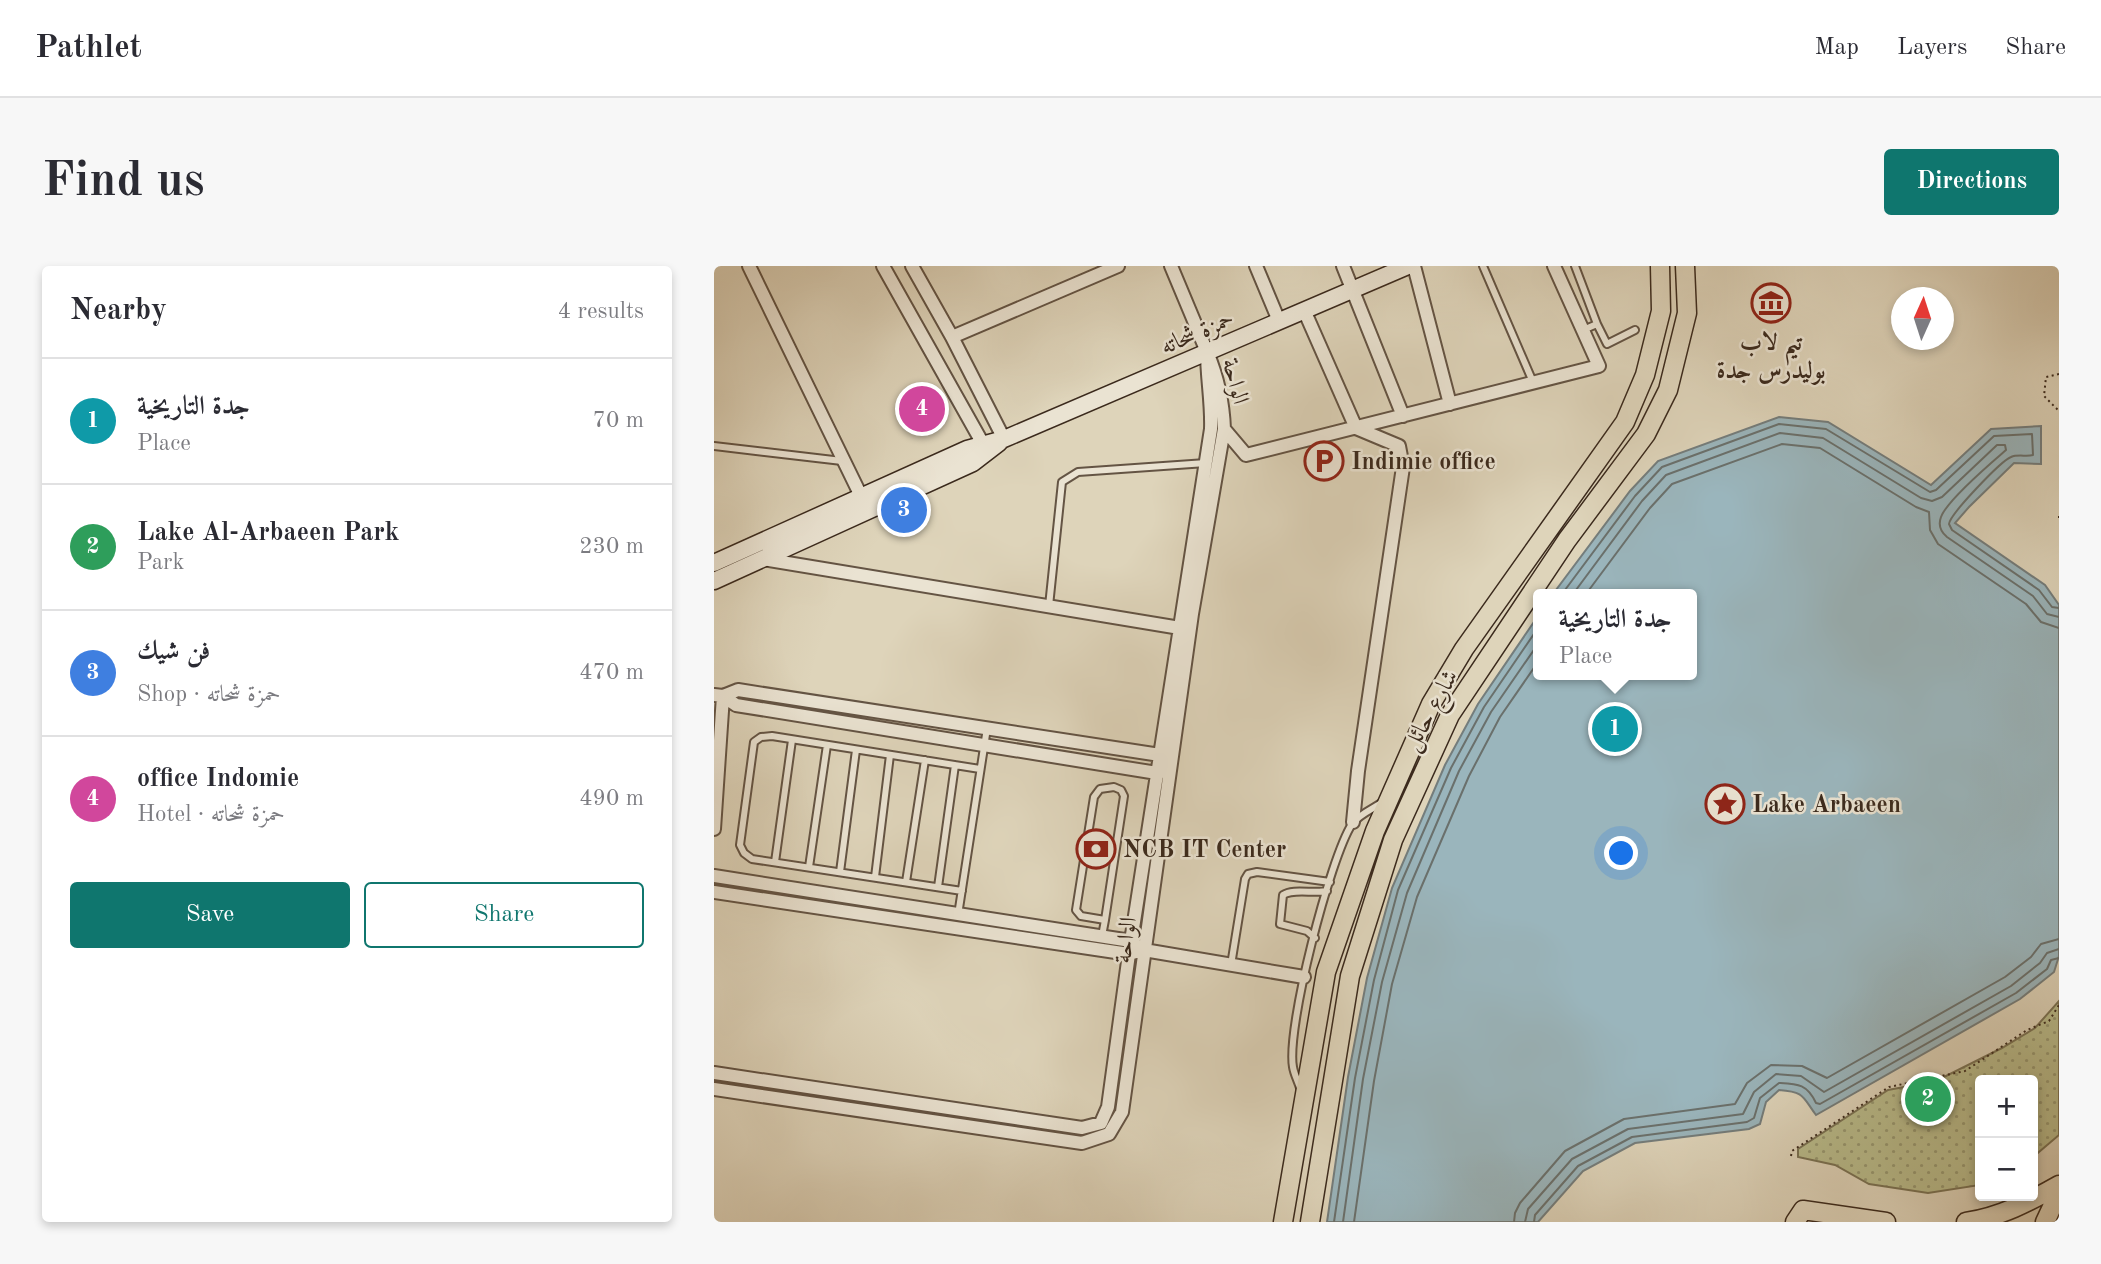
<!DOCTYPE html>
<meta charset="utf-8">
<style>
:root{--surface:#fff;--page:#f7f7f7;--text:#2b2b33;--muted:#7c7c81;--line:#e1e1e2;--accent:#0f766e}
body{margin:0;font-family:"Old Standard TT",Amiri,serif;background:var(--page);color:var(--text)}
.controls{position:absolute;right:21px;bottom:21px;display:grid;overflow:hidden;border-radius:7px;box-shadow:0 4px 10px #0003}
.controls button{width:63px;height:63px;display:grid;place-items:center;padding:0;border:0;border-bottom:2px solid var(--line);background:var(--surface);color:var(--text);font:35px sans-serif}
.compass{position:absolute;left:1177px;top:21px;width:63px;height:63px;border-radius:50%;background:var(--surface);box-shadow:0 4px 10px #0003;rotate:3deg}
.you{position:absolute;left:908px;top:588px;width:24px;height:24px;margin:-18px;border:5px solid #fff;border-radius:50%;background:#1a73e8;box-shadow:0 0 0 10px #1a73e833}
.badge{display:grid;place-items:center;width:46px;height:46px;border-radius:50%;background:var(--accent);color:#fff;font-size:23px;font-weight:700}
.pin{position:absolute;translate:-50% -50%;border:4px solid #fff;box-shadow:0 2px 7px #0006}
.popup{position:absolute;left:819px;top:323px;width:164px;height:91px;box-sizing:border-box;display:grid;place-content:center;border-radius:7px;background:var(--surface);filter:drop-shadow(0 2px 5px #0005);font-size:23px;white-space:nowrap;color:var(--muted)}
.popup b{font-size:26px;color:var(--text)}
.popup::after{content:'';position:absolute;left:50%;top:100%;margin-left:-14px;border:14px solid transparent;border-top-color:var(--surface)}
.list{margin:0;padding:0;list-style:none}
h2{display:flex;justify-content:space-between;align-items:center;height:91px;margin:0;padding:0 28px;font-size:30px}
h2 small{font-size:23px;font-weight:400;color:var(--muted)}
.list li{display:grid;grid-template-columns:46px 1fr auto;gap:21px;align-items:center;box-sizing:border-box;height:126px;padding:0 28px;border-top:2px solid var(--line)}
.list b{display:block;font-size:26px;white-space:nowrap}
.list p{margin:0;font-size:23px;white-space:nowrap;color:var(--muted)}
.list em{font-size:23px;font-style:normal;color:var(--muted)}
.actions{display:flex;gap:14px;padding:21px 28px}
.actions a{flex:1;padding:16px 0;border:2px solid var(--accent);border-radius:7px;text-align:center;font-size:24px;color:var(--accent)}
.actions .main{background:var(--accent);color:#fff}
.map{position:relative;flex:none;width:1345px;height:956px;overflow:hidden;border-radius:7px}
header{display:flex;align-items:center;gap:42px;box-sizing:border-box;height:98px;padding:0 35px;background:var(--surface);border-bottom:2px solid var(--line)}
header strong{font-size:33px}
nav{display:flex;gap:38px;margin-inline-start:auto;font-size:24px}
.intro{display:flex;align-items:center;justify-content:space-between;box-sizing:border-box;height:168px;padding:0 42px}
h1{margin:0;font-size:49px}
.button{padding:18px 32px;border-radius:7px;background:var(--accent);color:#fff;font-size:24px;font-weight:700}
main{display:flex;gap:42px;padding:0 42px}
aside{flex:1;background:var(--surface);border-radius:7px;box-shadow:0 4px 10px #0003}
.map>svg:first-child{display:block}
.park{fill:url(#park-dots);stroke:#7a7254;stroke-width:2}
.water{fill:#9ab5bc;stroke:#747d7c;stroke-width:2}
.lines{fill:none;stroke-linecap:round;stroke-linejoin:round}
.shore{stroke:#6a706c;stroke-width:2}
.service-casing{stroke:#645444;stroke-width:10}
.minor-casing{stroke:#645444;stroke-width:16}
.secondary-casing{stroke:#3b2a1d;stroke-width:19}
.primary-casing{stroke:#3b2a1d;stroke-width:21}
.path{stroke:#3b2a1d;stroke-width:2;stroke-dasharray:2 3.5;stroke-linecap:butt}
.service{stroke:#eae3d2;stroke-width:6}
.minor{stroke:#eae3d2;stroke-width:12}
.secondary{stroke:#eae3d2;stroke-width:16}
.primary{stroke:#ded4ba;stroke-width:18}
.labels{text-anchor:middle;stroke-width:5;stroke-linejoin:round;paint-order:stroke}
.street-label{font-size:24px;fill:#3b2a1d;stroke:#eae3d2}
.poi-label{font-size:24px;font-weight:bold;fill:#3b2a1d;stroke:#eae3d2;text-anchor:start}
</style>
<header>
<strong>Pathlet</strong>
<nav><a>Map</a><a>Layers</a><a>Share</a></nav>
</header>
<div class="intro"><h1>Find us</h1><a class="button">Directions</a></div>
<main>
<aside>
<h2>Nearby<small>4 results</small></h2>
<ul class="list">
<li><span class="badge" style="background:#0f9aa8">1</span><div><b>جدة التاريخية</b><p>Place</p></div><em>70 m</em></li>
<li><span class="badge" style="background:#2e9e5b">2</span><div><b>Lake Al-Arbaeen Park</b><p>Park</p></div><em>230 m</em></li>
<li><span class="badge" style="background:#3f7fe0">3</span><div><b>فن شيك</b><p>Shop · حمزة شحاته</p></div><em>470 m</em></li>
<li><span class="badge" style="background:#d1479c">4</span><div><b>office Indomie</b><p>Hotel · حمزة شحاته</p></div><em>490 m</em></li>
</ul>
<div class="actions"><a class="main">Save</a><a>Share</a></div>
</aside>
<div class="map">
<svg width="1345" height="956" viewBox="0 0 1345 956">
<defs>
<pattern id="park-dots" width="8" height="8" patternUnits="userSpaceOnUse" patternTransform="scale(1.75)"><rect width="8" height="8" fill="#b8bb8b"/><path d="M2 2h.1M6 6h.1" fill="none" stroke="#979871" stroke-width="1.8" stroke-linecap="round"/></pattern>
</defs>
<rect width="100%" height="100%" fill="#ded4ba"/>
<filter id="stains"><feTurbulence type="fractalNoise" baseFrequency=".00286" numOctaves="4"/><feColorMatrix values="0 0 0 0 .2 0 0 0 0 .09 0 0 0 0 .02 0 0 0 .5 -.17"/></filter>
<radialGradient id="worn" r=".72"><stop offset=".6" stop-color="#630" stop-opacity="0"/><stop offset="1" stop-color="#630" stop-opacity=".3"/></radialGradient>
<!-- park -->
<path class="park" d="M1345,735V869L1319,891V814H1266V919L1214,927L1155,918L1121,899L1084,891V883L1174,824L1222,815L1288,782L1321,762Z"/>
<!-- water -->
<path class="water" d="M1065,151L1114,156L1217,219L1277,163L1327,160V198L1300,197L1255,241L1241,257L1331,319L1345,339V690L1340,706L1306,733L1102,849C1088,830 1091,826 1065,824L1052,836L1046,858L1035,863L921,877L869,905L824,956H613L634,811L653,712L678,622L731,499L764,438L824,350V409H978V328H839L916,225L944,195Z"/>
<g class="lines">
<!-- shore -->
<path class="shore" d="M848,328L921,230L948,201L1065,158L1112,163L1216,226L1222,224L1280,170L1318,168L1319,189C1313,191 1304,188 1297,191C1287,195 1236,248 1235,258L1238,264L1325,324L1338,341L1345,342
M859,328L928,235L952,209L1066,167L1109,172L1207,232L1218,235L1228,231L1283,179H1291L1292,184C1277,197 1233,234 1227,251C1224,259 1227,266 1233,271L1319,330L1333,348L1345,351
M872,328L936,242L958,218L1068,178L1106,182L1202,241L1215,246L1216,264L1224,278L1312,338L1327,356L1345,362
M620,956L641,812L660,714L684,624L737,502L770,441L824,362
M629,956L649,813L668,716L693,627L745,505L777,446L824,378
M640,956L660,815L678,718L703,631L755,510L786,451L824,396
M800,956L801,947L806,937L851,885L910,853L1021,838L1033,817L1057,799L1088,800L1113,812L1291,711L1317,691L1327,678L1345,673
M811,956L814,943L858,893L914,863L1029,848L1040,826L1062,808L1087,810L1110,826L1297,720L1326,697L1333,687L1345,683
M820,956L821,949L864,900L918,871L1033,856L1040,852L1046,832L1065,817C1084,818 1093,818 1102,837L1106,838L1302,727L1333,703L1337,694L1345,692"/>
<!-- service casing -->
<g class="service-casing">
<path id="service" d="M769,0L819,116
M861,0L883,58
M869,64L883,58L893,78L921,64
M0,180L128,195
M335,340L348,216L364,206L492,197
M61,596L78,474
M95,601L113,479
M126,606L142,484
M161,611L176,489
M192,616L211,494
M224,621L241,499
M248,625L38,593L30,587L26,579L40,476L47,471L58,470L266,503
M244,649L273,462
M388,670L391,654L410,530L407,524L400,521L386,523L380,531L362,644L367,650L391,654
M601,672L593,665L566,658L569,629C579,622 600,628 613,625
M517,699L531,613L534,608L543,606L616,616
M586,822C584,815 580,808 579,801C572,762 616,592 638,558C644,549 660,542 669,536"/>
</g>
<!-- minor casing -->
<g class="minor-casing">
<path id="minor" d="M35,0L147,230
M169,0L269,178
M198,0L238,71L290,173
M457,0L493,86
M542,0L565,55
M629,0L689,150
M700,0L736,138
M590,44L642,162L685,180L689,201L644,505L639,556
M238,71L404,0
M510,163L532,189L885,100L840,0
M49,293L466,362
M0,429L9,430L22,439L443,507L455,504L446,489L24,424L9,430
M0,563L9,430
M0,610L417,675L422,679
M0,626L415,688L422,686
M430,684L590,711
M0,807L368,862L387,857L394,841L415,688L497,163C498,137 493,112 493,86C504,112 509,135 510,163L478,348L408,846L395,868L368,877L0,823"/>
</g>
<!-- secondary casing -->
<g class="secondary-casing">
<path id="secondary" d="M0,297L253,183L290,173L694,0
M0,315L259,197L285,177"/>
</g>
<!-- primary casing -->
<g class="primary-casing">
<path id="primary" d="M569,956L612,706L661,565L717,438L750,383L911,156L931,109L947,45L946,0
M596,956L636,710L679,574L736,449L853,274L932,168L954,124L973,47L971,0
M1081,956L1089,944L1172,956
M1252,956C1286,951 1315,936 1345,919
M1331,956L1345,926"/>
</g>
<!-- path -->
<path class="path" d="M1345,108L1332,111L1330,130L1345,145
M1345,250V252
M1077,890L1078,885L1175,821L1251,805L1313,764L1335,755L1345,739"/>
<!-- service -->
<use href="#service" class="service"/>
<!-- minor -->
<use href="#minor" class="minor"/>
<!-- secondary -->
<use href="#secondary" class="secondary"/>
<!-- primary -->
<use href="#primary" class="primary"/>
</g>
<!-- icons -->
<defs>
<g id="museum-ring" transform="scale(2.0125)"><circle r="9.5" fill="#eae3d2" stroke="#8f2418" stroke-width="1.5"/><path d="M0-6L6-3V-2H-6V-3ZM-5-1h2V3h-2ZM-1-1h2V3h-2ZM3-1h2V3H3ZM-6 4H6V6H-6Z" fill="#8f2418"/></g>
<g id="parking-ring" transform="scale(2.0125)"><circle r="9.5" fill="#eae3d2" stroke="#8f2418" stroke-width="1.5"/><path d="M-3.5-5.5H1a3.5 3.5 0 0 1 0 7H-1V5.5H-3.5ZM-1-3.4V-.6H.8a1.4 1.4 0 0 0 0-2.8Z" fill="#8f2418"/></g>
<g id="sight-ring" transform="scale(2.0125)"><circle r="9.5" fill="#eae3d2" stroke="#8f2418" stroke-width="1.5"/><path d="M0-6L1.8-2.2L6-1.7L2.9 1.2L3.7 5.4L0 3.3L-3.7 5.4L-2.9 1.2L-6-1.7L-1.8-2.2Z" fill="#8f2418"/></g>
<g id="bank-ring" transform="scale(2.0125)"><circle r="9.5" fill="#eae3d2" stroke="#8f2418" stroke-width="1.5"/><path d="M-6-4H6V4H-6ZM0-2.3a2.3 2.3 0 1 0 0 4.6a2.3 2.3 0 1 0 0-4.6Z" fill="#8f2418"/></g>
</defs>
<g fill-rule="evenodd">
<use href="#museum-ring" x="1057" y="37"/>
<use href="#parking-ring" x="610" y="195"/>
<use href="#sight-ring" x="1011" y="538"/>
<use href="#bank-ring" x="382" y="583"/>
</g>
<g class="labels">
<!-- street labels -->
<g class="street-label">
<text transform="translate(483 66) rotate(-23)" y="8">حمزة شحاته</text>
<text transform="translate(522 115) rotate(75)" y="8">الواحة</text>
<text transform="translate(716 444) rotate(-61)" y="8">شارع حائل</text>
<text transform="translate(411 674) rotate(-82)" y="8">الواحة</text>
</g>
<!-- poi labels -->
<g class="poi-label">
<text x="1057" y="84" text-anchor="middle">تيم لاب<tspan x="1057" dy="28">بوليدرس جدة</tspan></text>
<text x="637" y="203">Indimie office</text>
<text x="1038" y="546">Lake Arbaeen</text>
<text x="409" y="591">NCB IT Center</text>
</g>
</g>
<rect width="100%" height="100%" filter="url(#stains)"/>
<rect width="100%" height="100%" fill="url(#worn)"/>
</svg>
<div class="controls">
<button>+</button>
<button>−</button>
</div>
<svg class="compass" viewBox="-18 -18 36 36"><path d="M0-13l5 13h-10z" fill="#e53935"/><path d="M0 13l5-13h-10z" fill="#7c7c81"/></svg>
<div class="you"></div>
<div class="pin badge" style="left:901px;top:463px;background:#0f9aa8">1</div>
<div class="popup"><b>جدة التاريخية</b>Place</div>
<div class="pin badge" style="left:1214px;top:833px;background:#2e9e5b">2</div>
<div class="pin badge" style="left:190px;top:244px;background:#3f7fe0">3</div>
<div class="pin badge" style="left:208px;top:143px;background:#d1479c">4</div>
</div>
</main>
